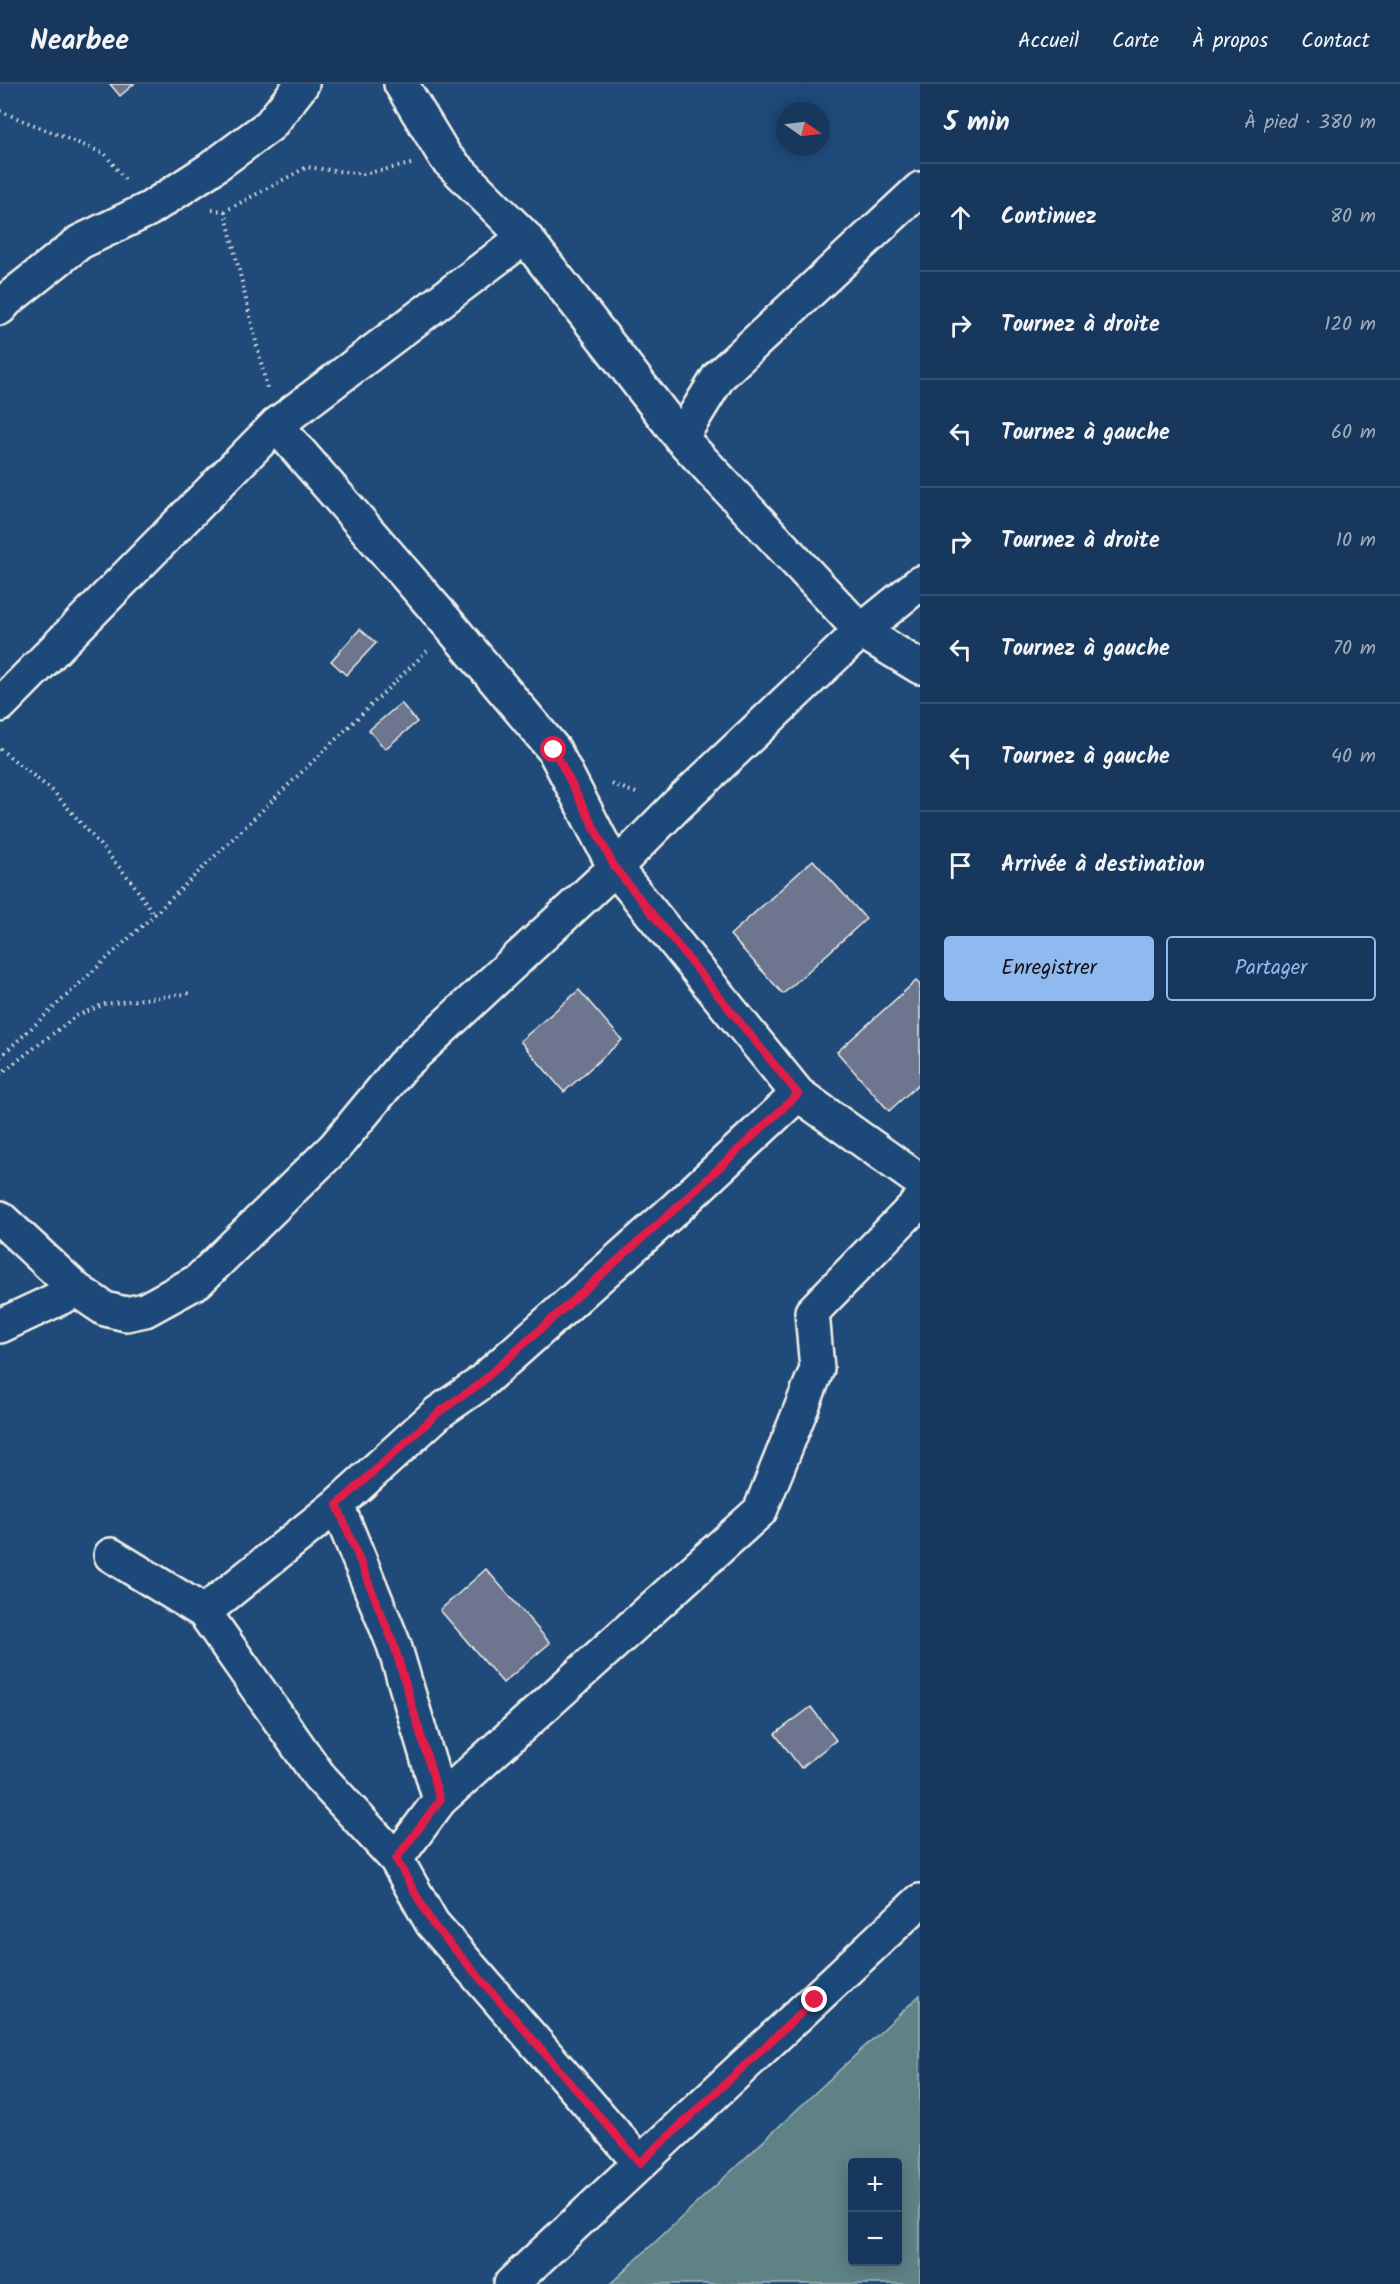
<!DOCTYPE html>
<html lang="fr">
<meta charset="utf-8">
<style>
:root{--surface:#17385c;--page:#244365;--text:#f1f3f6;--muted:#9eacbb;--line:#365272;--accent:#90b9f0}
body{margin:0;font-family:Kalam,sans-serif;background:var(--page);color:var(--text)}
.controls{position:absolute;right:18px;bottom:18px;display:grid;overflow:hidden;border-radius:6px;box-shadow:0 3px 15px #0003}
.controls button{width:54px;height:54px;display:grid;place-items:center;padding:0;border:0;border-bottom:2px solid var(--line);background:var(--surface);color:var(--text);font:30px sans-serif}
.compass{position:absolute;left:776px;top:18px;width:54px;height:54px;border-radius:50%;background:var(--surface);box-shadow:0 3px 15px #0003;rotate:104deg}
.stop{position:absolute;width:18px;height:18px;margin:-14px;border:4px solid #e11d48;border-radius:50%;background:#fff}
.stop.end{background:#e11d48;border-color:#fff;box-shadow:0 2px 6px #0008}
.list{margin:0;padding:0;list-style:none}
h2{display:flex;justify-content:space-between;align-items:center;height:78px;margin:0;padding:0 24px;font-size:26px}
h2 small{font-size:20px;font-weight:400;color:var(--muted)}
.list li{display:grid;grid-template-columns:39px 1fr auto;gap:18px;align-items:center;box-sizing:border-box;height:108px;padding:0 24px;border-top:2px solid var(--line)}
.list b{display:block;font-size:22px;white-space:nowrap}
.list em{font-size:20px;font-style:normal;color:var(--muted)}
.actions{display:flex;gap:12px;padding:18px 24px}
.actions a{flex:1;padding:14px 0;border:2px solid var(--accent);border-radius:6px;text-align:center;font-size:21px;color:var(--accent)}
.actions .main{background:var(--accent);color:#111}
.icon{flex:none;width:33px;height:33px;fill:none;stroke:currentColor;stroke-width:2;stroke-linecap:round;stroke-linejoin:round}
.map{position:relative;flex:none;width:920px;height:2200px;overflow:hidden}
header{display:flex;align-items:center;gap:36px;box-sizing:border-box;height:84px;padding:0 30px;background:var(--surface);border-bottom:2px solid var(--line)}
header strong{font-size:28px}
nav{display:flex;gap:33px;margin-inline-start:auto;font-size:21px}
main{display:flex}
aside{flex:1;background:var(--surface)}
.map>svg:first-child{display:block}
.green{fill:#5e8286;stroke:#a9bab7;stroke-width:1.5;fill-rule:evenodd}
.building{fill:#6d768e;stroke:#f4f1e8;stroke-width:1.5}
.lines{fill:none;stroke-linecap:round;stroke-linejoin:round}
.minor-casing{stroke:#f4f1e8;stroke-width:38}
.path{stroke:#f4f1e8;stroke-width:4;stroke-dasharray:1.5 4.5;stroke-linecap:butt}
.minor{stroke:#1f4a7a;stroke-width:33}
.route{stroke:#e11d48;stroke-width:8}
</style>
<header>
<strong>Nearbee</strong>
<nav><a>Accueil</a><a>Carte</a><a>À propos</a><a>Contact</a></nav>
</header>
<main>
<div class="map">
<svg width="920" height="2200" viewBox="0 0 920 2200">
<rect width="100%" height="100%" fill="#1f4a7a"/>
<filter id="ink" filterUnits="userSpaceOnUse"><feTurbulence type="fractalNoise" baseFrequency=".0167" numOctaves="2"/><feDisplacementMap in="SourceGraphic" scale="12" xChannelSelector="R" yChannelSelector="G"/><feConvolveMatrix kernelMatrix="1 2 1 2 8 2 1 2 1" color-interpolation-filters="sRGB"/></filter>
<g filter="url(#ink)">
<!-- green -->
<path class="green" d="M920,1911V2200H610ZM852,2078H898V2178H852Z"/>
<!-- building -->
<path class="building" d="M110,0H134L120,12Z
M360,545L376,559L346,591L331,577Z
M401,619L417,638L385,665L369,646Z
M813,776L866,835L783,910L730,851Z
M916,897L920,901V999L889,1027L837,968Z
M579,906L622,956L564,1008L520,957Z
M486,1485L550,1559L503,1599L440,1526Z
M811,1623L836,1656L801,1684L775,1650Z"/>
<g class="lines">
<!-- minor casing -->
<g class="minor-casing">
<path id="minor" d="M401,0L446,74L525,153L681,354L861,547L920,583
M0,224L7,216L80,158L149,125L209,86L270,41L302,0
M276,341L451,543L554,666L615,784L798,1010L920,1097
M681,354L719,292L920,105
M0,621L276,341L525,153
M0,1134L77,1206
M0,1242L77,1206L105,1225L126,1230L145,1226L198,1197L335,1063L403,981L615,784L676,722L861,547L920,499
M337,1421L394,1561L440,1716
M111,1471L204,1528L319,1692L396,1775
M204,1528L337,1421L439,1328L478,1301L675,1125L798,1010
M640,2079L432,1839L396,1775L440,1716L760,1427L817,1285L812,1228L920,1117
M511,2200L920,1817"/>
</g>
<!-- path -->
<path class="path" d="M0,27L105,70L127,98
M212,126L225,127L307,83L363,90L411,80
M225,127L267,304
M0,665L54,708L132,798L154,831
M612,700L639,710
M0,973L154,831L427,567
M0,990L76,932L105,920L191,909"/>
<!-- minor -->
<use href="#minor" class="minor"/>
</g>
</g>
<g class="lines" filter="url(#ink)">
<!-- route -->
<path class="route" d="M554,666L615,784L798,1010L675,1125L478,1301L439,1328L337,1421L394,1561L440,1716L396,1775L432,1839L640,2079L815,1916"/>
</g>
</svg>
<div class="controls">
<button>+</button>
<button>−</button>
</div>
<svg class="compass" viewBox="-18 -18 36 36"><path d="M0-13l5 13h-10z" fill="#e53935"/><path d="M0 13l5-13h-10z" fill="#9eacbb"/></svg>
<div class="stop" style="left:554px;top:666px"></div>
<div class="stop end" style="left:815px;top:1916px"></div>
</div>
<aside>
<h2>5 min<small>À pied · 380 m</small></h2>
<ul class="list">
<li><svg class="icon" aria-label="ahead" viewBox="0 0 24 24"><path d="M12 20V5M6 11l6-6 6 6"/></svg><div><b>Continuez</b></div><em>80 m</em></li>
<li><svg class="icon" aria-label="right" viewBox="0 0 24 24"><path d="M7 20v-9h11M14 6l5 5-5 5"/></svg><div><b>Tournez à droite</b></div><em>120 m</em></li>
<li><svg class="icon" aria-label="left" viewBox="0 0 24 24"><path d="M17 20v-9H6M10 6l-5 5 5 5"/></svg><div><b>Tournez à gauche</b></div><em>60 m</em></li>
<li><svg class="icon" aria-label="right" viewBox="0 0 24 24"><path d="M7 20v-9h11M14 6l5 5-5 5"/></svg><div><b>Tournez à droite</b></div><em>10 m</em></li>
<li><svg class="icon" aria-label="left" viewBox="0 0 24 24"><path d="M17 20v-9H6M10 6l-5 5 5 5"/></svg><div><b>Tournez à gauche</b></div><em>70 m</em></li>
<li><svg class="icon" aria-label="left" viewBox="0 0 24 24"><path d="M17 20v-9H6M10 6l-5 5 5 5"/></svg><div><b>Tournez à gauche</b></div><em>40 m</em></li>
<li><svg class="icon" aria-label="arrive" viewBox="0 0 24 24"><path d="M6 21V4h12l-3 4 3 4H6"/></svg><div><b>Arrivée à destination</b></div></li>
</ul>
<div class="actions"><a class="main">Enregistrer</a><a>Partager</a></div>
</aside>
</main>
